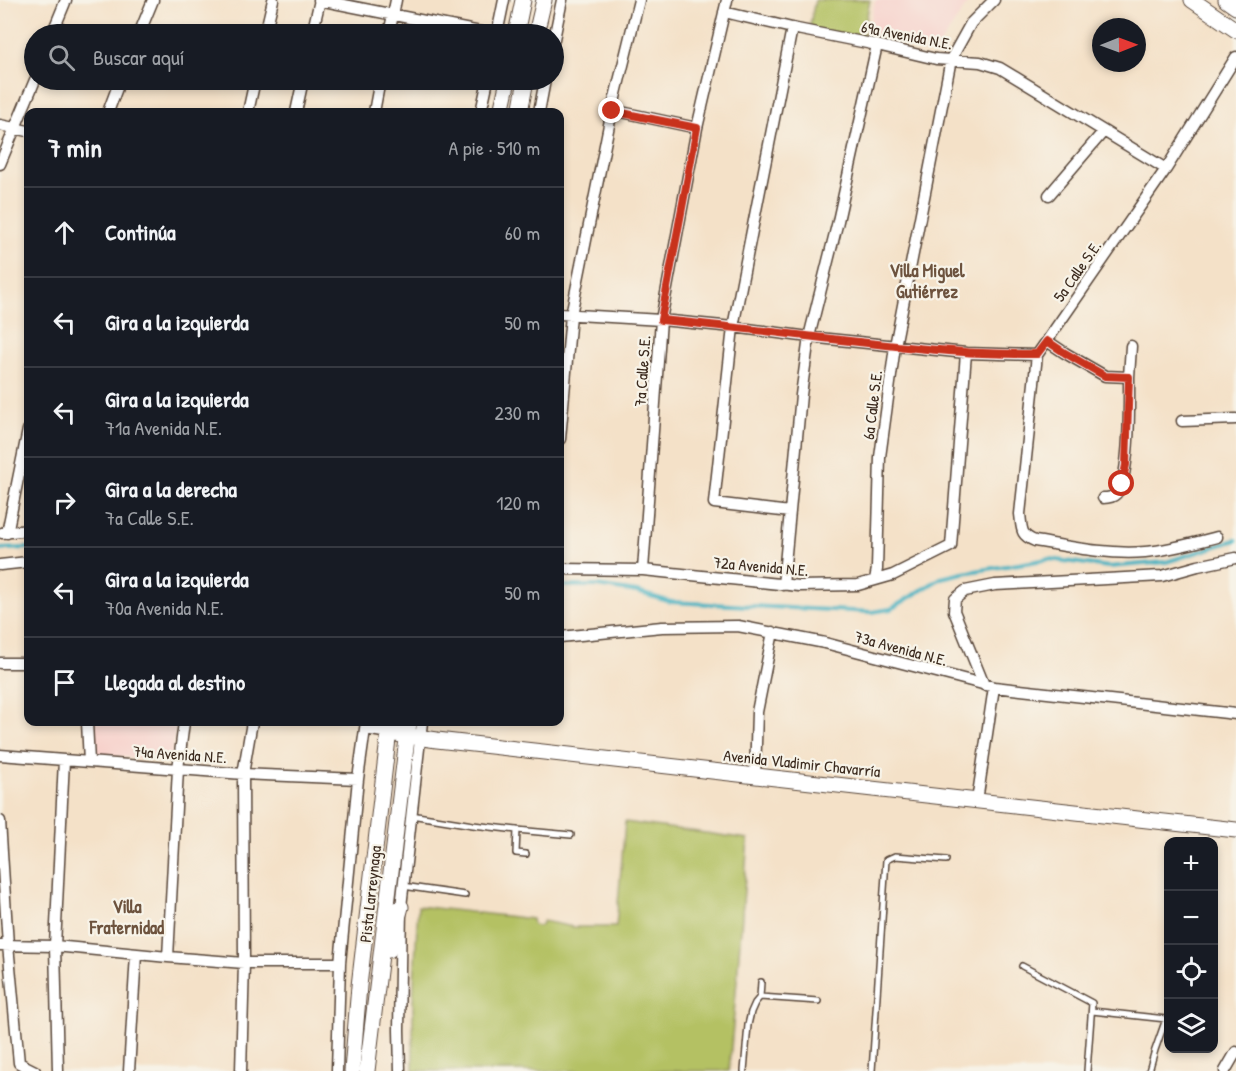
<!DOCTYPE html>
<html lang="es">
<meta charset="utf-8">
<style>
:root{--surface:#171b24;--page:#20242c;--text:#f1f3f6;--muted:#9ea1a6;--line:#363941}
body{margin:0;font-family:"Patrick Hand",sans-serif;background:var(--page);color:var(--text)}
.controls{position:absolute;right:18px;bottom:18px;display:grid;overflow:hidden;border-radius:12px;box-shadow:0 3px 9px #0003}
.controls button{width:54px;height:54px;display:grid;place-items:center;padding:0;border:0;border-bottom:2px solid var(--line);background:var(--surface);color:var(--text);font:30px sans-serif}
.compass{position:absolute;left:1092px;top:18px;width:54px;height:54px;border-radius:50%;background:var(--surface);box-shadow:0 3px 9px #0003;rotate:89deg}
.stop{position:absolute;width:18px;height:18px;margin:-14px;border:4px solid #c8321e;border-radius:50%;background:#fff}
.stop.end{background:#c8321e;border-color:#fff;box-shadow:0 2px 6px #0008}
.list{margin:0;padding:0;list-style:none}
h2{display:flex;justify-content:space-between;align-items:center;height:78px;margin:0;padding:0 24px;font-size:26px}
h2 small{font-size:20px;font-weight:400;color:var(--muted)}
.list li{display:grid;grid-template-columns:39px 1fr auto;gap:18px;align-items:center;box-sizing:border-box;height:90px;padding:0 24px;border-top:2px solid var(--line)}
.list b{display:block;font-size:22px;white-space:nowrap}
.list p{margin:0;font-size:20px;white-space:nowrap;color:var(--muted)}
.list em{font-size:20px;font-style:normal;color:var(--muted)}
.icon{flex:none;width:33px;height:33px;fill:none;stroke:currentColor;stroke-width:2;stroke-linecap:round;stroke-linejoin:round}
.map{position:relative;flex:none;width:1236px;height:1071px;overflow:hidden}
.search{position:absolute;background:var(--surface);box-shadow:0 3px 9px #0003;left:24px;top:24px;width:540px;height:66px;display:flex;align-items:center;gap:15px;box-sizing:border-box;padding:0 21px;border-radius:33px;color:var(--muted);font-size:22px}
.panel{position:absolute;background:var(--surface);box-shadow:0 3px 9px #0003;left:24px;top:108px;width:540px;height:618px;border-radius:12px}
.map>svg:first-child{display:block}
.built{fill:#f7d0ca}
.green{fill:#b4c164;stroke:#787641;stroke-width:1.5}
.lines{fill:none;stroke-linecap:round;stroke-linejoin:round}
.stream{stroke:#46b3c2;stroke-width:4}
.lane-casing{stroke:#574538;stroke-width:8}
.street-casing{stroke:#574538;stroke-width:13}
.secondary-casing{stroke:#574538;stroke-width:17}
.lane{stroke:#fff;stroke-width:5}
.street{stroke:#fff;stroke-width:10}
.secondary{stroke:#fff;stroke-width:15}
.route{stroke:#c8321e;stroke-width:8}
.labels{text-anchor:middle;stroke-width:4.5;stroke-linejoin:round;paint-order:stroke}
.street-label{font-size:16px;fill:#3b2a1e;stroke:#f7f3e8}
.neighbourhood-label{font-size:18px;font-weight:bold;fill:#6d533e;stroke:#f7f3e8}
</style>
<div class="map">
<svg width="1236" height="1071" viewBox="0 0 1236 1071">
<rect width="100%" height="100%" fill="#f7f3e8"/>
<filter id="ink" filterUnits="userSpaceOnUse"><feTurbulence type="fractalNoise" baseFrequency=".0167" numOctaves="2"/><feDisplacementMap in="SourceGraphic" scale="12" xChannelSelector="R" yChannelSelector="G"/><feConvolveMatrix kernelMatrix="1 2 1 2 8 2 1 2 1" color-interpolation-filters="sRGB"/></filter>
<filter id="wash" filterUnits="userSpaceOnUse"><feTurbulence type="fractalNoise" baseFrequency=".008" numOctaves="4" result="noise"/><feDisplacementMap in="SourceGraphic" scale="24" xChannelSelector="R" yChannelSelector="G"/><feGaussianBlur stdDeviation="1.35" result="paint"/><feColorMatrix in="noise" values="0 0 0 0 0 0 0 0 0 0 0 0 0 0 0 0 0 1.4 0 .05"/><feComposite in="paint" operator="in"/></filter>
<g filter="url(#wash)">
<rect width="100%" height="100%" fill="#f4e1c8"/>
<!-- built -->
<path class="built" d="M875,0H970L937,49L868,33Z
M94,722H177L170,761L96,755Z"/>
<!-- green -->
<path class="green" d="M815,0H870L862,40L809,29Z
M625,822L748,839L737,980L729,1071H413V1002L418,906L532,919L533,925L540,926L543,921L573,927H616Z"/>
<g class="lines">
<!-- stream -->
<path class="stream" d="M0,549L28,548
M560,586H597L637,592L671,602L872,612L891,609L941,578L963,573L1049,559L1109,567L1166,562L1236,540"/>
</g>
</g>
<g filter="url(#ink)">
<g class="lines">
<!-- lane casing -->
<g class="lane-casing">
<path id="lane" d="M411,815L473,825L517,830L516,853L526,854
M517,830L571,835
M403,886L465,895
M1022,966L1092,1003L1087,1071
M760,997L818,1001
M1092,1011L1166,1019L1155,1050L1149,1071
M744,1071L748,1025L751,1012L755,1003L760,997L761,982
M872,1071L886,860L895,856L946,860"/>
</g>
<!-- street casing -->
<g class="street-casing">
<path id="street" d="M319,0L490,34
M724,12L792,28L877,45L936,59L980,62L1000,68L1166,169
M52,34L66,0
M139,34L153,0
M265,34L273,0
M312,34L320,0
M389,34L396,0
M497,34L504,0
M554,39L562,0
M612,110L697,128
M108,112L120,80
M248,112L255,80
M296,112L303,80
M374,112L380,80
M481,112L488,80
M539,112L545,80
M0,125L28,131
M0,164L35,80
M1049,195L1103,132
M560,314L661,320L733,327L809,337L966,353L1037,355
M1047,341L1065,353L1105,376L1129,377C1129,400 1131,479 1116,494C1113,497 1107,498 1103,498
M1129,377L1131,346
M1182,421L1236,419
M560,439L571,315L612,110L639,0
M790,512L714,503L733,327L792,28
M2,533L28,530
M7,533L28,430
M1217,537C1194,543 1170,550 1145,552C1108,555 1071,547 1035,541C1020,535 1022,529 1020,514L1037,355L1166,169L1236,57
M0,565L28,562
M560,569L643,570L799,586L858,585L893,575L951,546L966,353
M643,570L661,320L697,128L727,0
M875,580L877,569L880,457L895,346L951,59L971,23L994,0
M783,585L801,395L809,337L838,221L877,45
M560,637L662,627L738,626L825,643L994,687L1236,714
M0,663H28
M984,685L954,611L955,599L965,591L995,585L1162,576L1198,566L1236,558
M87,722L89,762
M365,729L389,733
M0,755L243,774L358,779
M755,776L757,712L773,632
M977,801L994,687
M0,821L8,945L19,1063L35,1071
M0,945L55,946L168,957L244,963H340
M168,957L178,769L184,722
M58,1071L55,946L64,760
M129,1071L136,954
M241,1071L244,963L243,774L252,722
M337,1071L340,963L358,779L366,722
M400,1071L399,1030L401,907L422,722
M1225,1071L1236,1052"/>
</g>
<!-- secondary casing -->
<g class="secondary-casing">
<path id="secondary" d="M1192,0L1236,30
M1226,0L1236,7
M516,34L523,0
M536,34L544,0
M501,112L508,80
M520,112L526,80
M389,733L437,740L1236,830
M389,950L401,907
M352,1071L359,986L390,722
M367,1071L409,722"/>
</g>
<!-- lane -->
<use href="#lane" class="lane"/>
<!-- street -->
<use href="#street" class="street"/>
<!-- secondary -->
<use href="#secondary" class="secondary"/>
</g>
</g>
<g class="lines" filter="url(#ink)">
<!-- route -->
<path class="route" d="M612,111L697,128L661,320C762,329 863,345 964,352C988,354 1013,354 1037,354L1047,341L1065,353L1105,376L1129,377L1126,465L1122,484"/>
</g>
<g class="labels">
<!-- street labels -->
<g class="street-label">
<text transform="translate(907 35) rotate(11)" y="6">69a Avenida N.E.</text>
<text transform="translate(1077 271) rotate(-55)" y="6">5a Calle S.E.</text>
<text transform="translate(642 371) rotate(-86)" y="6">7a Calle S.E.</text>
<text transform="translate(872 405) rotate(-83)" y="6">6a Calle S.E.</text>
<text transform="translate(761 566) rotate(5)" y="6">72a Avenida N.E.</text>
<text transform="translate(901 648) rotate(15)" y="6">73a Avenida N.E.</text>
<text transform="translate(180 754) rotate(4)" y="6">74a Avenida N.E.</text>
<text transform="translate(802 763) rotate(6)" y="6">Avenida Vladimir Chavarría</text>
<text transform="translate(370 894) rotate(-84)" y="6">Pista Larreynaga</text>
</g>
<!-- neighbourhood labels -->
<g class="neighbourhood-label">
<text x="927" y="277">Villa Miguel<tspan x="927" dy="21">Gutiérrez</tspan></text>
<text x="127" y="913">Villa<tspan x="127" dy="21">Fraternidad</tspan></text>
</g>
</g>
</svg>
<div class="controls">
<button>+</button>
<button>−</button>
<button><svg class="icon" aria-label="locate" viewBox="0 0 24 24"><circle cx="12" cy="12" r="6"/><path d="M12 2v4M12 18v4M2 12h4M18 12h4"/></svg></button>
<button><svg class="icon" aria-label="layers" viewBox="0 0 24 24"><path d="M12 4l9 5-9 5-9-5zM3 14l9 5 9-5"/></svg></button>
</div>
<svg class="compass" viewBox="-18 -18 36 36"><path d="M0-13l5 13h-10z" fill="#e53935"/><path d="M0 13l5-13h-10z" fill="#9ea1a6"/></svg>
<div class="stop" style="left:1122px;top:484px"></div>
<div class="stop end" style="left:612px;top:111px"></div>
<div class="search"><svg class="icon" aria-label="search" viewBox="0 0 24 24"><circle cx="10" cy="10" r="6"/><path d="M15 15l6 6"/></svg>Buscar aquí</div>
<section class="panel">
<h2>7 min<small>A pie · 510 m</small></h2>
<ul class="list">
<li><svg class="icon" aria-label="ahead" viewBox="0 0 24 24"><path d="M12 20V5M6 11l6-6 6 6"/></svg><div><b>Continúa</b></div><em>60 m</em></li>
<li><svg class="icon" aria-label="left" viewBox="0 0 24 24"><path d="M17 20v-9H6M10 6l-5 5 5 5"/></svg><div><b>Gira a la izquierda</b></div><em>50 m</em></li>
<li><svg class="icon" aria-label="left" viewBox="0 0 24 24"><path d="M17 20v-9H6M10 6l-5 5 5 5"/></svg><div><b>Gira a la izquierda</b><p>71a Avenida N.E.</p></div><em>230 m</em></li>
<li><svg class="icon" aria-label="right" viewBox="0 0 24 24"><path d="M7 20v-9h11M14 6l5 5-5 5"/></svg><div><b>Gira a la derecha</b><p>7a Calle S.E.</p></div><em>120 m</em></li>
<li><svg class="icon" aria-label="left" viewBox="0 0 24 24"><path d="M17 20v-9H6M10 6l-5 5 5 5"/></svg><div><b>Gira a la izquierda</b><p>70a Avenida N.E.</p></div><em>50 m</em></li>
<li><svg class="icon" aria-label="arrive" viewBox="0 0 24 24"><path d="M6 21V4h12l-3 4 3 4H6"/></svg><div><b>Llegada al destino</b></div></li>
</ul>
</section>
</div>
